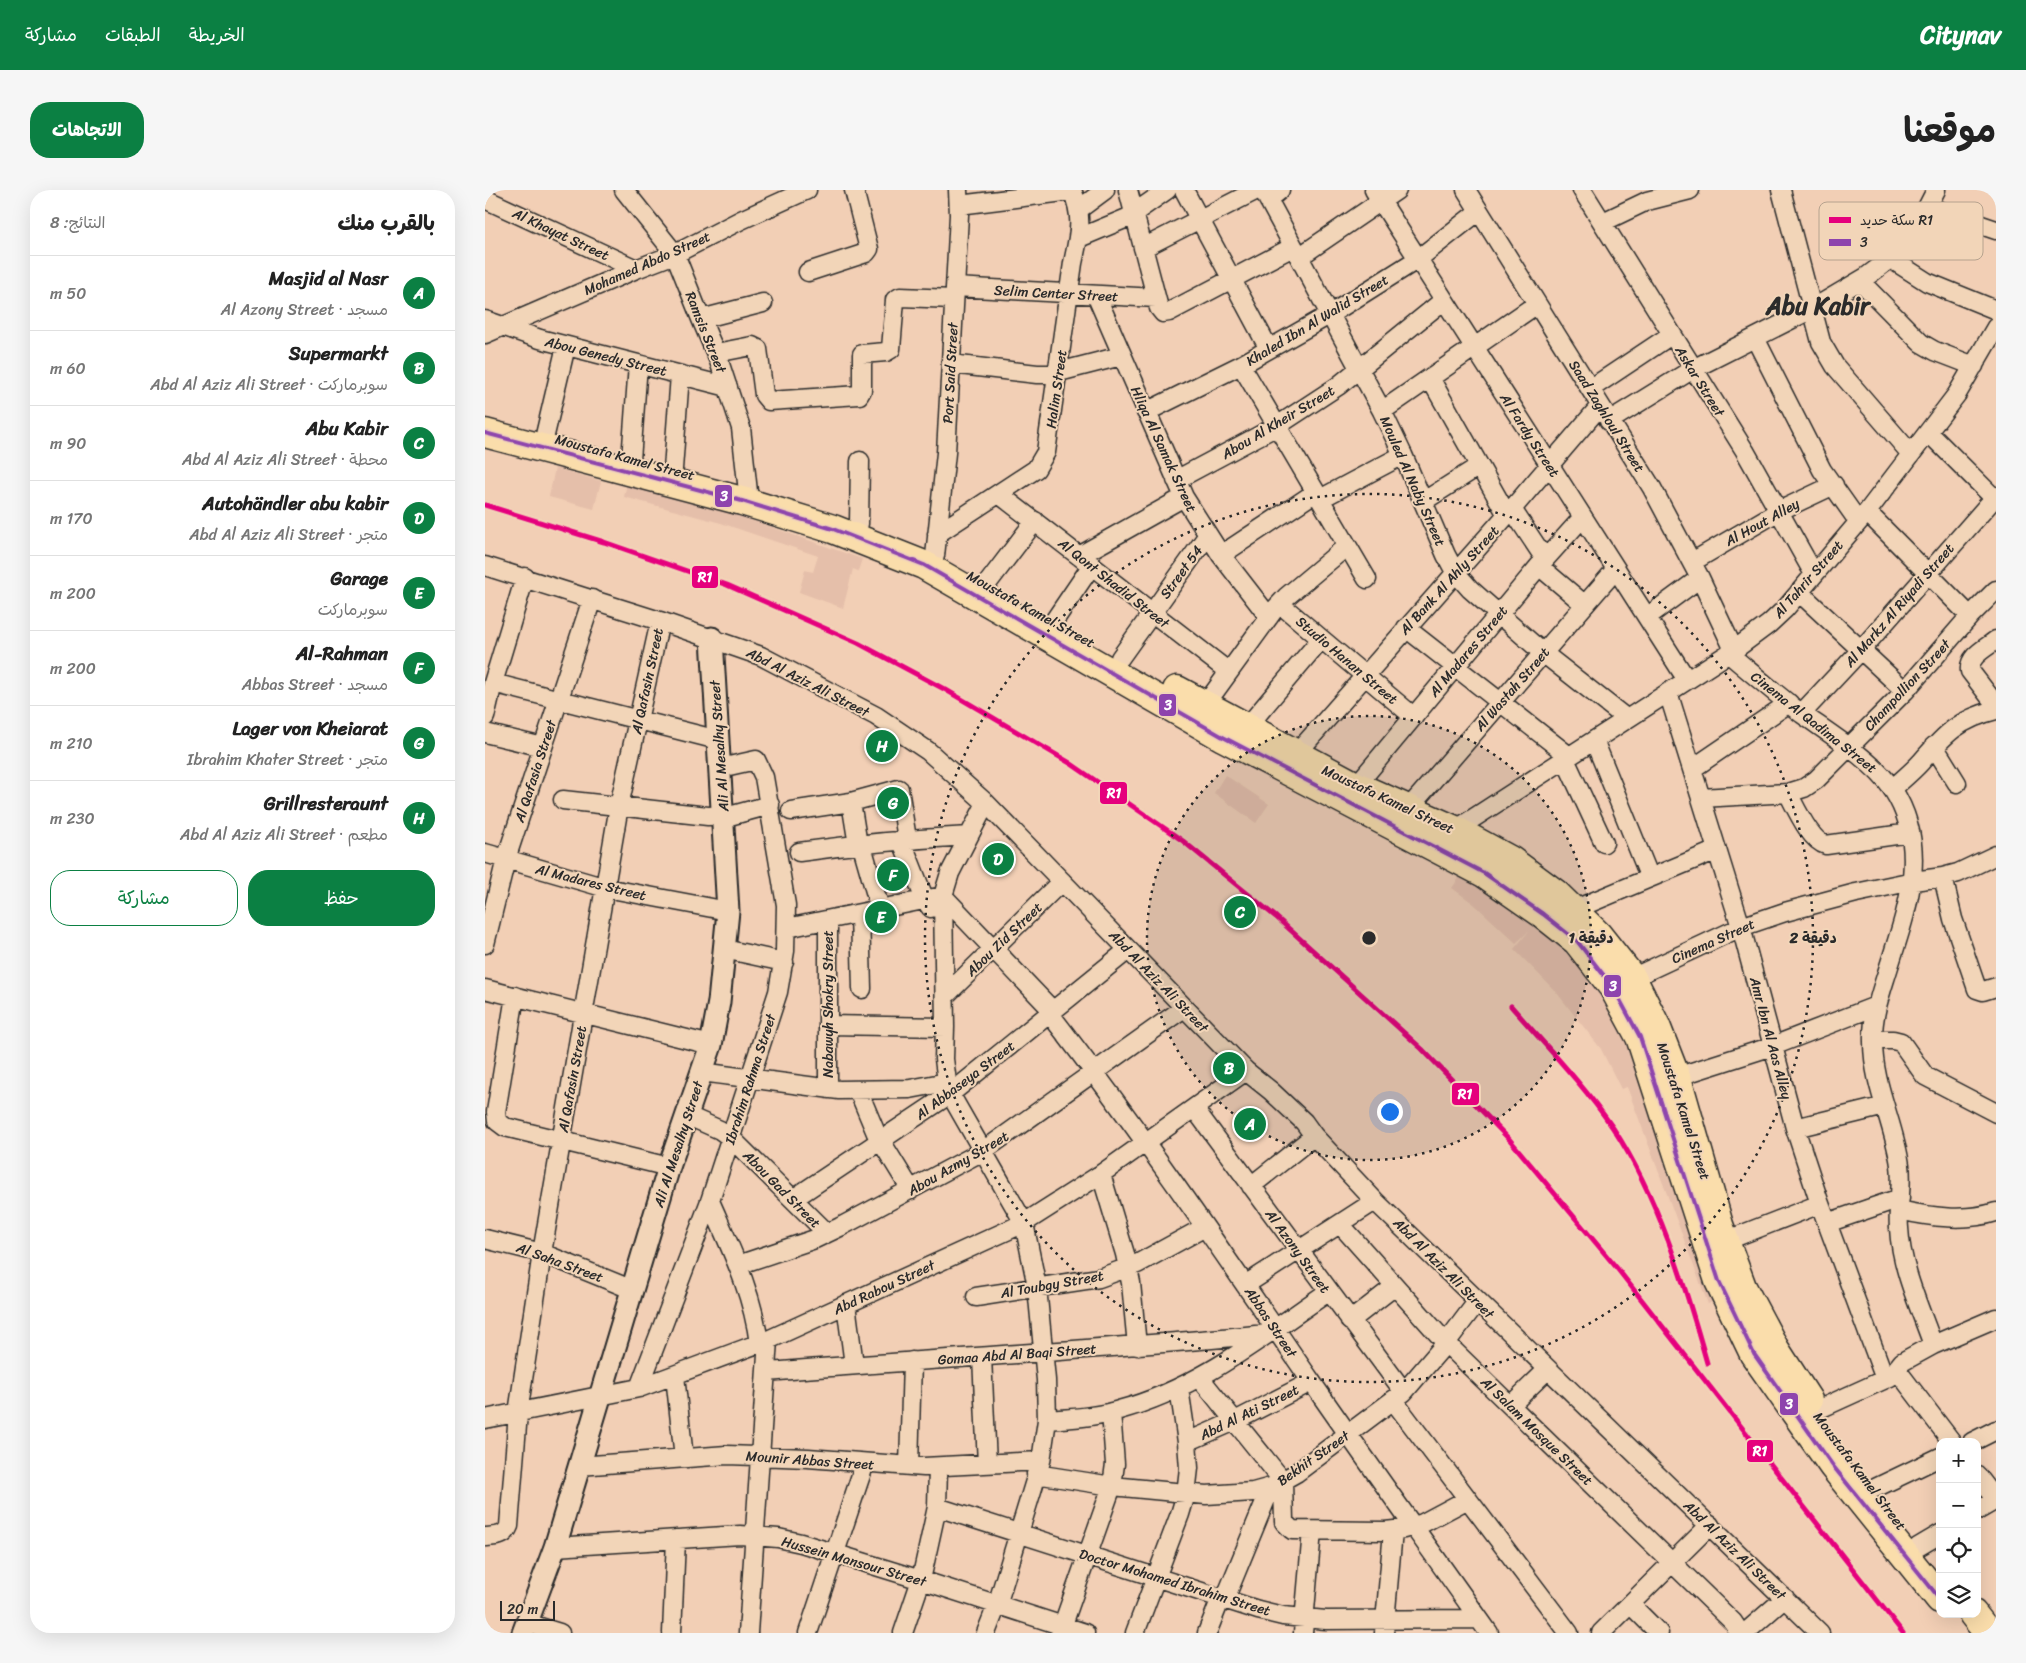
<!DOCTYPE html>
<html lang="ar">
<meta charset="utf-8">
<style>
:root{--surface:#fff;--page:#f6f6f6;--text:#222;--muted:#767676;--line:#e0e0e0;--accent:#0b8043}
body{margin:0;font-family:Sriracha,"Playpen Sans Arabic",sans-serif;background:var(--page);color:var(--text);direction:rtl}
.controls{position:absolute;right:15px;bottom:15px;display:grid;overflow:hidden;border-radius:10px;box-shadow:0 5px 20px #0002}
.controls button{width:45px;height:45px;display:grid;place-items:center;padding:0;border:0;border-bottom:1px solid var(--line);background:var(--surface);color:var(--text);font:25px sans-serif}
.scale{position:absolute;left:15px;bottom:12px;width:55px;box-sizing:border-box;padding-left:5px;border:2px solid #2b2b2b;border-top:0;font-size:14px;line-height:18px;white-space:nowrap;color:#2b2b2b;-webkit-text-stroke:4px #f2d5b8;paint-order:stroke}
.you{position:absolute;left:904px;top:921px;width:18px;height:18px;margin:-12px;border:4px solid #fff;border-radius:50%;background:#1a73e8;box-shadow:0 0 0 8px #1a73e833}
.badge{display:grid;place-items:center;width:32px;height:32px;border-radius:50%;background:var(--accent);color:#fff;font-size:16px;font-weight:700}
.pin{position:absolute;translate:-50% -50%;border:2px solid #fff;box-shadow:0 1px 5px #0006}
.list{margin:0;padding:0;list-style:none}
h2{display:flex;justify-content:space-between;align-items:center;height:65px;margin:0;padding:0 20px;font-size:21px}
h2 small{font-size:16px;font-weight:400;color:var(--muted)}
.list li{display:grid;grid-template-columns:32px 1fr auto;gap:15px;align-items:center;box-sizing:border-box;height:75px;padding:0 20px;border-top:1px solid var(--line)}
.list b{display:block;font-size:19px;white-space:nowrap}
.list p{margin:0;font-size:16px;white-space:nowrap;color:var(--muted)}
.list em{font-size:16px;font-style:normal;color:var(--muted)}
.actions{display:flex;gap:10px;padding:15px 20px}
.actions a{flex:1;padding:11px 0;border:1px solid var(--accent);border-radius:20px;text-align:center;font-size:18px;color:var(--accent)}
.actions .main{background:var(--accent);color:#fff}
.icon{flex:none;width:28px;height:28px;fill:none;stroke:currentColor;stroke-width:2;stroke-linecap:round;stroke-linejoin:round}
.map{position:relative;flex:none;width:1511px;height:1443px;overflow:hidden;direction:ltr;border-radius:20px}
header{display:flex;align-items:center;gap:30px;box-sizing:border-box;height:70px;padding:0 25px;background:var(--accent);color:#fff}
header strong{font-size:24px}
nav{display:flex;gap:28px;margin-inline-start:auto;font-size:18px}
.intro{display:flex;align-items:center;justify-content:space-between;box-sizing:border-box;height:120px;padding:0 30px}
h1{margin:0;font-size:35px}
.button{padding:12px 22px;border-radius:20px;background:var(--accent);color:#fff;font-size:18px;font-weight:700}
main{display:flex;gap:30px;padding:0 30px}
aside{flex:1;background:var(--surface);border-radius:20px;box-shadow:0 5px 20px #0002}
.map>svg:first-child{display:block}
.built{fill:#e5bfaa}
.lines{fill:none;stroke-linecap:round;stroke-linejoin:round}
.minor-casing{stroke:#2b2b2b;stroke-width:21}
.tertiary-casing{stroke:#2b2b2b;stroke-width:25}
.primary-casing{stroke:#2b2b2b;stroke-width:31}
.minor{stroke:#f2d5b8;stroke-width:18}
.tertiary{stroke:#f2d5b8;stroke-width:21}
.primary{stroke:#faddab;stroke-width:28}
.bus-1-casing{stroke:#f2d5b8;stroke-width:8}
.bus-1{stroke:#8e44ad;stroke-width:4}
.rail-1-casing{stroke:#f2d5b8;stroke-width:9}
.rail-1{stroke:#e5007d;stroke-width:5}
.ring{fill:none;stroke:#2b2b2b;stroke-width:2.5;stroke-dasharray:2.5 5}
.labels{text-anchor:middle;stroke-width:4;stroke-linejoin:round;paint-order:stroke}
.street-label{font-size:14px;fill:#2b2b2b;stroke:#f2d5b8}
.town-label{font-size:24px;font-weight:bold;fill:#2b2b2b;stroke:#f2d5b8}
.key{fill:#f2d5b8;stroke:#b6a28e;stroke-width:1}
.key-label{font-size:14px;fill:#2b2b2b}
.centre{fill:#2b2b2b;stroke:#f2d5b8;stroke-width:2.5}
.ring-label{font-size:15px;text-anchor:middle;font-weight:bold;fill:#2b2b2b;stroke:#f2d5b8;stroke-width:4;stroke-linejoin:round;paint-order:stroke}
.line-badge{stroke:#f2d5b8;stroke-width:2}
.badge-label{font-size:14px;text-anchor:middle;font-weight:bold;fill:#fff}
</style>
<header>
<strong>Citynav</strong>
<nav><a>الخريطة</a><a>الطبقات</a><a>مشاركة</a></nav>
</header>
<div class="intro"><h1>موقعنا</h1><a class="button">الاتجاهات</a></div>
<main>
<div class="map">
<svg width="1511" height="1443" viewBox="0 0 1511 1443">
<rect width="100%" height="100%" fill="#f2cfb5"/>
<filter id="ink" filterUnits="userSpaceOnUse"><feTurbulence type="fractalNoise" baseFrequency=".02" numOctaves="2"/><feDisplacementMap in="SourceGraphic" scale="10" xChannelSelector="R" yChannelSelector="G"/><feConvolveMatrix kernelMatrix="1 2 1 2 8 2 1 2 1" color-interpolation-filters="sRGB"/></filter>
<g filter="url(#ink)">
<!-- built -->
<path class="built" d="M70,278L116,291L109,319L64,307Z
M142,293L238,320L377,369L373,381L368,379L358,418L314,402L320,380L328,382L333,366L236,333L139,307Z
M740,585L784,614L771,633L729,603Z
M976,685L1025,716L1048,736L1050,734L1098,778L1121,808L1144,851L1235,1108L1223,1114L1142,897L1136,899L1116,859L1072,803L1029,759L1044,741L1031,753L989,714L967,698Z"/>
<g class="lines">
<!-- minor casing -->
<g class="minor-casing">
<path id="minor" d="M139,0L190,64L216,129L234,171L256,238L263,302
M643,0L674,118L678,123L684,122L808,57
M699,0L784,159
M778,0L897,221L918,265L961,365L970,382L985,399L1058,463L1142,529
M889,0L1202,490
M981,0L1167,298L1215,388L1249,460
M1097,0L1260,261L1329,384
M1296,0L1336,152L1350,176L1426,264
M0,9L151,79
M783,10L795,0
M474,15L587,1
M1443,17L1511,40
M593,20L620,0
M1118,32L1162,11L1205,0
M594,48L642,28L682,0
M658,58L772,0
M814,67L912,0
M1406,69L1442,92L1511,120
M323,82L381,63L384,59L369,0
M1375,91L1436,153L1450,161L1489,176
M470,97L671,108
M611,105L699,307L736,365L784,427
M216,129L278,113
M0,130L55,149L243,197
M0,144L151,79L190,64L256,30L322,0
M1270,148L1337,280L1373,331
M231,163L267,156L273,159L279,205L284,211L374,205L377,200V164L401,162L406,159L410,110L415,107L469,109
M466,174L552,184H566L636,166
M756,175L882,389
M945,188L1022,325
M1105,199L1186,145
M897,221L1052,114
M661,222L756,175L844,125L933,69L994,21
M1124,231L1208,179L1327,119L1381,87L1414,62L1427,47L1451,0
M1443,242L1511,310
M60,245L81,156
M146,270L153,174
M188,279L195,185
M691,290L792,236L853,196L959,110
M514,304L744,482
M835,309L918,265
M939,311L994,276
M1027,319L1060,369
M1382,322L1485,426
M374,334L375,271
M452,344L551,279L561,262L588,73C594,45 599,28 587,0
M736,365L831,302
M450,366L461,263L474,25L473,0
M594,366L699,307
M1207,372L1294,321L1349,295
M0,376L175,431L276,466L391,526L443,561L501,613L761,881L786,901L819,932L829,946L890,1011L1335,1443
M1054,376L1100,415
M502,394L550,331
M1314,402L1420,501
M795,414L929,527
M1162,427L1215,388
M569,431L607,375
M921,438L1084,566
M1511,450C1501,458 1483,466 1485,481L1511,515
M1244,464C1268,484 1292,505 1317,524C1345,544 1389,571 1408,600C1447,661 1420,724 1401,786C1394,808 1387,829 1388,852C1388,895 1409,933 1415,975C1418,996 1412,1017 1414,1038C1416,1078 1435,1118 1448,1155
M635,468L722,346
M8,493L233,550
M1183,502L1256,737L1310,938L1335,1014L1400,1189
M720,515L789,420L801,407L862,356
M1317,523L1376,460L1511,306
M0,527L8,493L40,387
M762,537L836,449
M0,543L58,557
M1109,550L1165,688
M1449,556L1472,593
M812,563L1027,319L1115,216
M1080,569L1119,653
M1207,579L1304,513
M871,596L1054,376L1098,327
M1407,599C1417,590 1427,582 1436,572C1460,544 1474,529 1511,520
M1303,603C1311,618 1325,651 1341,655L1425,643
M1216,608L1303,603L1319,598L1331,590L1420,501L1485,426L1511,400
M78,610L223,626L248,625L285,615
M366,612L373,655
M501,613L465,683L458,706L460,837L459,869L462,892L468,909L539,1033L552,1097L561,1190L562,1230L556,1271L512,1415L501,1443
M923,619L1131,379
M306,621L366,612L414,599L422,649
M970,640L1249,460L1284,434L1300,419L1382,322L1472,204L1511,137
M416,649L440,710L446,718
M377,656L395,719
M314,662C371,654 426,649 484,646
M0,663L121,698L243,721
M1458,687L1468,729L1492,799L1498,801L1511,797
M1088,720L1232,660
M375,723L377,799
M343,730V899
M302,738L458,706L568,821
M0,754L21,669L107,409
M239,759L299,772
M1147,788L1256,737L1300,722L1371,703L1428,691L1458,687L1473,683L1511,665
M0,799L226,855
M30,806L11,922L12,931L20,937L184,977
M460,806L577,691
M565,824C657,943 741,1067 826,1191C884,1275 945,1359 1004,1443
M343,835L460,837
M1388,850H1408L1416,852L1440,886L1511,923
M216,882L354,900L425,899L462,892
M1191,887L1288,856L1391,816
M373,900L391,943L426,1000
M709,918L919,1202
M201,925L235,940L246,948L342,1043
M1310,938L1400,916
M616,984L640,1064L646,1093L652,1156
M766,996L829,946
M308,1009L465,904L643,760
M225,1011C245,1057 268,1103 274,1154
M1414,1020C1445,1027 1480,1032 1511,1022
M1342,1033L1415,1008
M855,1034L961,1153L1248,1432L1252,1438V1443
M0,1049L57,1063L148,1100
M1240,1051L1335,1014
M253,1075L330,1049L355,1037L498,961L699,818
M760,1095L890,1011
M491,1107L614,1088L652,1074L720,1037
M361,1114L369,1175
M865,1131L910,1096
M497,1167L502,1274
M1412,1180L1467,1252
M281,1182C448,1169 615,1160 782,1144
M190,1186L199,1268
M715,1188L798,1291L799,1332L807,1340L900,1341L919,1339L938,1333L983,1309
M154,1198L225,1011L293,802L300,761L301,715L279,587L271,570L235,578
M908,1210L1084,1443
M1026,1215L1063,1179
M1330,1221L1405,1187L1417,1172L1448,1155L1511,1128
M0,1229L154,1198L283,1150L539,1033L616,984L761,881
M562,1230C587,1228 611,1227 634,1220C713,1199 777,1147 843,1102
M702,1252L750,1231L826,1192
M1487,1252L1511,1240
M94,1276L242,1265L323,1268L439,1277L556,1271
M424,1276L427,1171
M551,1284L627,1296L721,1305L768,1302L786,1297L811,1283L919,1202L961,1153L992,1112
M1492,1285L1511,1310
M1386,1300L1455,1267
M452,1317L773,1420L798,1426L841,1430L994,1429
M1492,1321L1511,1310
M0,1347C10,1346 20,1347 24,1336L33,1223L57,1063L134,616L175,431
M70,1357L255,1345L293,1348L316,1353L436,1390L600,1443
M1433,1357L1455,1344
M740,1409L786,1297
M1145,1414L1174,1443
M42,1433L75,1443
M187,1443L191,1349
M263,1443L283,1150
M323,1443L380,1273
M418,1443L436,1390L452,1317L453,1277
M575,1443L627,1296L630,1274L626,1222
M650,1443L695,1324L701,1304L704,1278L702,1252L694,1198
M722,1443L736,1408
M818,1443L827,1341
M899,1443L908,1341
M1116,1443L1225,1335
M1260,1443L1300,1408"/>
</g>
<!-- tertiary casing -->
<g class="tertiary-casing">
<path id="tertiary" d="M38,1443L70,1357L184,977L226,855L234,812L243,721L227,448"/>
</g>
<!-- primary casing -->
<g class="primary-casing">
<path id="primary" d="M0,243L257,311L348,339L439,375L738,547L999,683L1058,724L1092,751L1128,797L1155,847L1234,1091L1269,1164L1348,1276L1455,1409
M692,500L871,596L970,640L1025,670L1071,704L1112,744L1147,788L1171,836L1194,895L1234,1035L1257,1097L1290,1159L1323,1210
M1488,1424L1503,1443"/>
</g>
<!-- minor -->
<use href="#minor" class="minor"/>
<!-- tertiary -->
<use href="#tertiary" class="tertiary"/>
<!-- primary -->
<use href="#primary" class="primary"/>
<!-- bus-1 casing -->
<g class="bus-1-casing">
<path id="bus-1" d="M0,243L257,311L348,339L439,375L738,547L999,683L1058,724L1092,751L1128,797L1155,847L1234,1091L1269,1164L1348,1276L1455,1409"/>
</g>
<!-- bus-1 -->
<use href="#bus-1" class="bus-1"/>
<!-- rail-1 casing -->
<g class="rail-1-casing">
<path id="rail-1" d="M0,315L119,352L242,395L373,453L461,500L585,573L698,651L791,727L937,859L1025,950L1131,1077L1418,1443
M1026,816C1060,855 1098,894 1128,938C1173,1006 1200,1095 1222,1173"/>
</g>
<!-- rail-1 -->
<use href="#rail-1" class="rail-1"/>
</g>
</g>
<!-- distance rings -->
<circle cx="884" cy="748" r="222" fill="#2b2b2b" fill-opacity=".12"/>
<g class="ring">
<circle cx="884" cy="748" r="222"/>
<circle cx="884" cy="748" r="444"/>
</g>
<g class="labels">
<!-- street labels -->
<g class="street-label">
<text transform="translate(76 44) rotate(25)" y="5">Al Khayat Street</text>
<text transform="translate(162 73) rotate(-24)" y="5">Mohamed Abdo Street</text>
<text transform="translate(571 103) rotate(3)" y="5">Selim Center Street</text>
<text transform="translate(832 130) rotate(-31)" y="5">Khaled Ibn Al Walid Street</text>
<text transform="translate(221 142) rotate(68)" y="5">Ramsis Street</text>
<text transform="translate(121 166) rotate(14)" y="5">Abou Genedy Street</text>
<text transform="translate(465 183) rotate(-87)" y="5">Port Said Street</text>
<text transform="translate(1215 191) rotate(58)" y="5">Askar Street</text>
<text transform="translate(571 199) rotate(-82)" y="5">Halim Street</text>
<text transform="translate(1122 226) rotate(58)" y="5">Saad Zaghloul Street</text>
<text transform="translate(793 232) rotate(-31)" y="5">Abou Al Kheir Street</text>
<text transform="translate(1045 245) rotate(57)" y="5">Al Fardy Street</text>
<text transform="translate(679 259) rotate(65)" y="5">Hliqa Al Samak Street</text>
<text transform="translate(140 267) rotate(15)" y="5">Moustafa Kamel Street</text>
<text transform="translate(928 291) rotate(66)" y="5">Mouled Al Naby Street</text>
<text transform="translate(1277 332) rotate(-29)" y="5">Al Hout Alley</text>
<text transform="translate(696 382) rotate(-54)" y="5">Street 54</text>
<text transform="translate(1323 389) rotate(-49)" y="5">Al Tahrir Street</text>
<text transform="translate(964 390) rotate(-48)" y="5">Al Bank Al Ahly Street</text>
<text transform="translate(629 393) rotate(38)" y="5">Al Qont Shadid Street</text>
<text transform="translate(1414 415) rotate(-49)" y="5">Al Markz Al Riyadi Street</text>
<text transform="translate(546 419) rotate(29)" y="5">Moustafa Kamel Street</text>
<text transform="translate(983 461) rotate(-50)" y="5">Al Madares Street</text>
<text transform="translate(862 470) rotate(40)" y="5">Studio Hanan Street</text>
<text transform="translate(162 491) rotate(-78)" y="5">Al Qafasin Street</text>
<text transform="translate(323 492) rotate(27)" y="5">Abd Al Aziz Ali Street</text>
<text transform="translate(1422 495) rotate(-47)" y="5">Champollion Street</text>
<text transform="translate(1027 499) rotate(-49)" y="5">Al Wastah Street</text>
<text transform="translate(1329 532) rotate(38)" y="5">Cinema Al Qadima Street</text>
<text transform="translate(234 556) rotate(-94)" y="5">Ali Al Mesalhy Street</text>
<text transform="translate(50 581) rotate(-72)" y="5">Al Qafasia Street</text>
<text transform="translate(903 609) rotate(25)" y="5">Moustafa Kamel Street</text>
<text transform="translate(106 692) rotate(14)" y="5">Al Madares Street</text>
<text transform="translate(519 749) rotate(-44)" y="5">Abou Zid Street</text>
<text transform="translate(1228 751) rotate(-24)" y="5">Cinema Street</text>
<text transform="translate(674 791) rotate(46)" y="5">Abd Al Aziz Ali Street</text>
<text transform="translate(343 814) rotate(-90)" y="5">Nabawyh Shokry Street</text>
<text transform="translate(1286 848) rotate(75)" y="5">Amr Ibn Al Aas Alley</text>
<text transform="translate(87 889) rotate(-80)" y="5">Al Qafasin Street</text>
<text transform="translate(265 889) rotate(-72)" y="5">Ibrahim Rahma Street</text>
<text transform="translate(480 890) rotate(-37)" y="5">Al Abbaseya Street</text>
<text transform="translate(1199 921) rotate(72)" y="5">Moustafa Kamel Street</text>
<text transform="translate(193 954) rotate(-72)" y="5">Ali Al Mesalhy Street</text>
<text transform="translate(473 973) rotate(-30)" y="5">Abou Azmy Street</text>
<text transform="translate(297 999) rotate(45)" y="5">Abou Gad Street</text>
<text transform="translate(813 1061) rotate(54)" y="5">Al Azony Street</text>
<text transform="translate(75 1072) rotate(20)" y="5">Al Saha Street</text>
<text transform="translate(959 1078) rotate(45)" y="5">Abd Al Aziz Ali Street</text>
<text transform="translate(567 1094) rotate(-10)" y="5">Al Toubgy Street</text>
<text transform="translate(399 1097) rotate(-25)" y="5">Abd Rabou Street</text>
<text transform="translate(786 1132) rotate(56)" y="5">Abbas Street</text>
<text transform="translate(532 1164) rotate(-4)" y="5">Gomaa Abd Al Baqi Street</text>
<text transform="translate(764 1222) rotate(-26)" y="5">Abd Al Ati Street</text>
<text transform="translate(1052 1241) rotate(44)" y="5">Al Salam Mosque Street</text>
<text transform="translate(828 1268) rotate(-35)" y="5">Bekhit Street</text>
<text transform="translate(325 1270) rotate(4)" y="5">Mounir Abbas Street</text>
<text transform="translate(1375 1281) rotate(53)" y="5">Moustafa Kamel Street</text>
<text transform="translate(1250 1360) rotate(44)" y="5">Abd Al Aziz Ali Street</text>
<text transform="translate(369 1371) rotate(16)" y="5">Hussein Mansour Street</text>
<text transform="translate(690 1392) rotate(17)" y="5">Doctor Mohamed Ibrahim Street</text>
</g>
<!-- town labels -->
<g class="town-label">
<text x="1333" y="124">Abu Kabir</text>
</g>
</g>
<!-- legend -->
<rect x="1334" y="12" width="164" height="58" rx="8" class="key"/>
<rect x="1344" y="27" width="22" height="6" fill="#e5007d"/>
<rect x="1344" y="49" width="22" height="7" fill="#8e44ad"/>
<g class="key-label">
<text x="1375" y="35">سكة حديد R1</text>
<text x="1375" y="57">3</text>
</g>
<circle cx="884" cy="748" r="8" class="centre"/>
<g class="ring-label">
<text x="1106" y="753">1 دقيقة</text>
<text x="1328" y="753">2 دقيقة</text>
</g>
<g class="line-badge">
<rect x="229" y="294" width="19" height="24" rx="5" fill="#8e44ad"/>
<rect x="206" y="375" width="28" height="24" rx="5" fill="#e5007d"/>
<rect x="673" y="503" width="19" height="24" rx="5" fill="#8e44ad"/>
<rect x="614" y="591" width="29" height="24" rx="5" fill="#e5007d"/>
<rect x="1118" y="784" width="19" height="24" rx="5" fill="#8e44ad"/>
<rect x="966" y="892" width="29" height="24" rx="5" fill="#e5007d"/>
<rect x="1294" y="1202" width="20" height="24" rx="5" fill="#8e44ad"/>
<rect x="1261" y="1249" width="28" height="24" rx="5" fill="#e5007d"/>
</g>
<g class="badge-label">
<text x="239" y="311">3</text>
<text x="220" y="392">R1</text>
<text x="683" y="520">3</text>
<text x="629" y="608">R1</text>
<text x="1128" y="801">3</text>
<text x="980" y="909">R1</text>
<text x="1304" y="1219">3</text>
<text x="1275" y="1266">R1</text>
</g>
</svg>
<div class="controls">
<button>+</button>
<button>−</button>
<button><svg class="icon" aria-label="locate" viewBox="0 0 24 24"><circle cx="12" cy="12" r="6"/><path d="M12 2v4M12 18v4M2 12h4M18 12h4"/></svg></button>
<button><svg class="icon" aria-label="layers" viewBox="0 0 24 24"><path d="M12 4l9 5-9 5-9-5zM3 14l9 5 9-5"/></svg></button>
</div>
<div class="scale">20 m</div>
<div class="you"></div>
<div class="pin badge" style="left:765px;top:934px">A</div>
<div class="pin badge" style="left:744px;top:878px">B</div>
<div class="pin badge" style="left:755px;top:722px">C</div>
<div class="pin badge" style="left:513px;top:669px">D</div>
<div class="pin badge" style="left:396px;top:727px">E</div>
<div class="pin badge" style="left:408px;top:685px">F</div>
<div class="pin badge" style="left:408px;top:613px">G</div>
<div class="pin badge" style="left:397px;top:556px">H</div>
</div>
<aside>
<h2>بالقرب منك<small>النتائج: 8</small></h2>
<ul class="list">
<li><span class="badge">A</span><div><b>Masjid al Nasr</b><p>مسجد · Al Azony Street</p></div><em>50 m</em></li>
<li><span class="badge">B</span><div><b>Supermarkt</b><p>سوبرماركت · Abd Al Aziz Ali Street</p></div><em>60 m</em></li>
<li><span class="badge">C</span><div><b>Abu Kabir</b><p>محطة · Abd Al Aziz Ali Street</p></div><em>90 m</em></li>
<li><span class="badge">D</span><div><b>Autohändler abu kabir</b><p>متجر · Abd Al Aziz Ali Street</p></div><em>170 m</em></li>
<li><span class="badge">E</span><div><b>Garage</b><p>سوبرماركت</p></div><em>200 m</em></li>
<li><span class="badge">F</span><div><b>Al-Rahman</b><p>مسجد · Abbas Street</p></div><em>200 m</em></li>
<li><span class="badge">G</span><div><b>Lager von Kheiarat</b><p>متجر · Ibrahim Khater Street</p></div><em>210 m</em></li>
<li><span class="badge">H</span><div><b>Grillresteraunt</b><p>مطعم · Abd Al Aziz Ali Street</p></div><em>230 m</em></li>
</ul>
<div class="actions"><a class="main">حفظ</a><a>مشاركة</a></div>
</aside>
</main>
